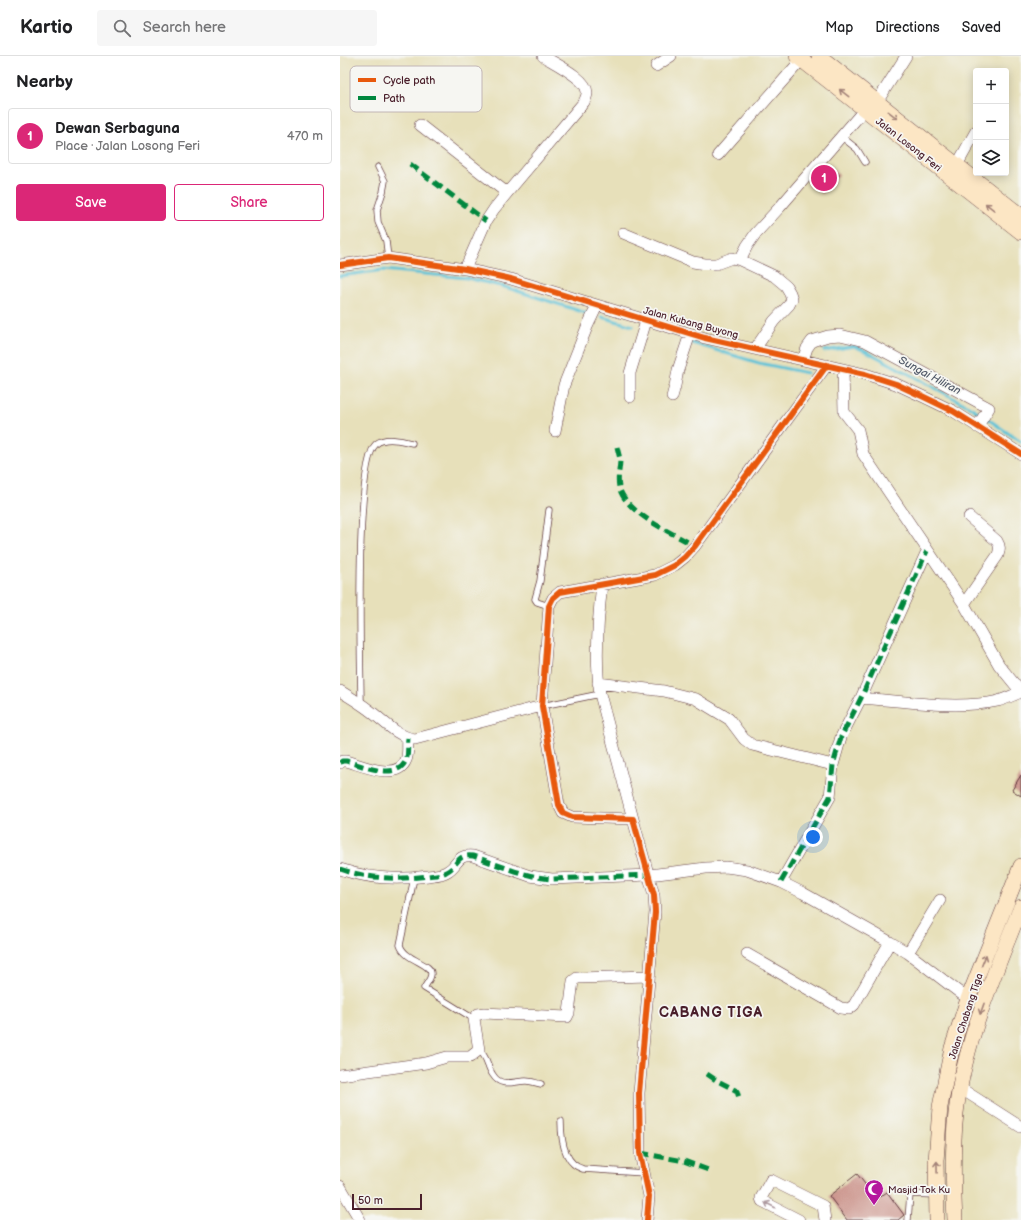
<!DOCTYPE html>
<meta charset="utf-8">
<style>
:root{--surface:#fff;--page:#f6f6f6;--text:#202124;--muted:#757577;--line:#e0e0e0;--accent:#db2777}
body{margin:0;font-family:"Balsamiq Sans",sans-serif;background:var(--page);color:var(--text)}
.controls{position:absolute;right:12px;top:12px;display:grid;overflow:hidden;border-radius:4px;box-shadow:0 2px 10px #0003}
.controls button{width:36px;height:36px;display:grid;place-items:center;padding:0;border:0;border-bottom:1px solid var(--line);background:var(--surface);color:var(--text);font:20px sans-serif}
.scale{position:absolute;left:12px;bottom:10px;width:70px;box-sizing:border-box;padding-left:4px;border:2px solid #4a1f2b;border-top:0;font-size:11px;line-height:14px;white-space:nowrap;color:#4a1f2b;-webkit-text-stroke:3px #f6f6f2;paint-order:stroke}
.you{position:absolute;left:473px;top:781px;width:14px;height:14px;margin:-10px;border:3px solid #fff;border-radius:50%;background:#1a73e8;box-shadow:0 0 0 6px #1a73e833}
.badge{display:grid;place-items:center;width:26px;height:26px;border-radius:50%;background:var(--accent);color:#fff;font-size:13px;font-weight:700}
.pin{position:absolute;translate:-50% -50%;border:2px solid #fff;box-shadow:0 1px 4px #0006}
.list{margin:0;padding:0;list-style:none}
h2{display:flex;justify-content:space-between;align-items:center;height:52px;margin:0;padding:0 16px;font-size:17px}
h2 small{font-size:13px;font-weight:400;color:var(--muted)}
.list li{display:grid;grid-template-columns:26px 1fr auto;gap:12px;align-items:center;box-sizing:border-box;height:56px;margin:0 8px 8px;padding:0 8px;border:1px solid var(--line);border-radius:4px}
.list b{display:block;font-size:15px;white-space:nowrap}
.list p{margin:0;font-size:13px;white-space:nowrap;color:var(--muted)}
.list em{font-size:13px;font-style:normal;color:var(--muted)}
.actions{display:flex;gap:8px;padding:12px 16px}
.actions a{flex:1;padding:9px 0;border:1px solid var(--accent);border-radius:4px;text-align:center;font-size:14px;color:var(--accent)}
.actions .main{background:var(--accent);color:#fff}
.icon{flex:none;width:22px;height:22px;fill:none;stroke:currentColor;stroke-width:2;stroke-linecap:round;stroke-linejoin:round}
.map{position:relative;flex:none;width:681px;height:1164px;overflow:hidden}
header{display:flex;align-items:center;gap:24px;box-sizing:border-box;height:56px;padding:0 20px;background:var(--surface);border-bottom:1px solid var(--line)}
header strong{font-size:19px}
nav{display:flex;gap:22px;margin-inline-start:auto;font-size:14px}
.search{width:280px;height:36px;background:var(--page);display:flex;align-items:center;gap:10px;box-sizing:border-box;padding:0 14px;border-radius:4px;color:var(--muted);font-size:15px}
main{display:flex}
aside{flex:1;background:var(--surface)}
.map>svg:first-child{display:block}
.lines{fill:none;stroke-linecap:round;stroke-linejoin:round}
.stream{stroke:#5bc2d8;stroke-width:3}
.building{fill:#cd9890}
.service-casing{stroke:#623c40;stroke-width:7}
.minor-casing{stroke:#623c40;stroke-width:12}
.secondary-casing{stroke:#623c40;stroke-width:16}
.service{stroke:#fff;stroke-width:5.5}
.minor{stroke:#fff;stroke-width:11}
.secondary{stroke:#fce6c4;stroke-width:15}
.quiet{stroke:#00873e;stroke-width:5;stroke-dasharray:10 5;stroke-linecap:butt}
.cycleway-casing{stroke:#f6f6f2;stroke-width:8}
.cycleway{stroke:#e8590c;stroke-width:6}
.oneway{stroke:#a38278}
.oneway2{stroke:#ae9aa0}
.labels{text-anchor:middle;stroke-width:3.5;stroke-linejoin:round;paint-order:stroke}
.street-label{font-size:10px;fill:#4a1f2b;stroke:#f6f6f2}
.poi-label{font-size:10px;fill:#4a1f2b;stroke:#f6f6f2;text-anchor:start}
.water-label{font-size:11px;font-style:italic;fill:#505868;stroke:#f6f6f2}
.district-label{font-size:14px;font-weight:bold;letter-spacing:1px;fill:#4a1f2b;stroke:#f6f6f2}
.key{fill:#f6f6f2;stroke:#c2b6b6;stroke-width:1}
.key-label{font-size:11px;fill:#4a1f2b}
</style>
<header>
<strong>Kartio</strong>
<div class="search"><svg class="icon" aria-label="search" viewBox="0 0 24 24"><circle cx="10" cy="10" r="6"/><path d="M15 15l6 6"/></svg>Search here</div>
<nav><a>Map</a><a>Directions</a><a>Saved</a></nav>
</header>
<main>
<aside>
<h2>Nearby<small></small></h2>
<ul class="list">
<li><span class="badge">1</span><div><b>Dewan Serbaguna</b><p>Place · Jalan Losong Feri</p></div><em>470 m</em></li>
</ul>
<div class="actions"><a class="main">Save</a><a>Share</a></div>
</aside>
<div class="map">
<svg width="681" height="1164" viewBox="0 0 681 1164">
<rect width="100%" height="100%" fill="#f6f6f2"/>
<filter id="ink" filterUnits="userSpaceOnUse"><feTurbulence type="fractalNoise" baseFrequency=".025" numOctaves="2"/><feDisplacementMap in="SourceGraphic" scale="8" xChannelSelector="R" yChannelSelector="G"/><feConvolveMatrix kernelMatrix="1 2 1 2 8 2 1 2 1" color-interpolation-filters="sRGB"/></filter>
<filter id="wash" filterUnits="userSpaceOnUse"><feTurbulence type="fractalNoise" baseFrequency=".012" numOctaves="4" result="noise"/><feDisplacementMap in="SourceGraphic" scale="16" xChannelSelector="R" yChannelSelector="G"/><feGaussianBlur stdDeviation="0.9" result="paint"/><feColorMatrix in="noise" values="0 0 0 0 0 0 0 0 0 0 0 0 0 0 0 0 0 1.4 0 .05"/><feComposite in="paint" operator="in"/></filter>
<g filter="url(#wash)">
<rect width="100%" height="100%" fill="#e7e0ba"/>
<g class="lines">
<!-- stream -->
<path class="stream" d="M0,220L43,214L127,222L165,231L249,258
M262,261L293,270
M352,287L419,307L467,317
M484,295L514,290L528,296L632,352L681,386"/>
</g>
<g id="blocks">
<!-- building -->
<path class="building" d="M487,108L499,119L482,138L470,127Z
M681,719V740L672,734Z
M517,1118L537,1143L547,1136L564,1159L558,1164H507L489,1140Z"/>
</g>
</g>
<g filter="url(#ink)">
<use href="#blocks" fill-opacity="0" stroke="#623c40" stroke-width="1"/>
<g class="lines">
<!-- service casing -->
<g class="service-casing">
<path id="service" d="M502,81L517,93L525,106
M38,111L45,125L43,136L37,154L38,166L46,185L48,202
M209,454L200,525L195,543L197,546L209,550
M21,648C21,610 14,406 36,388C46,380 61,385 72,387
M202,650L260,638
M74,822L60,889C65,905 92,907 91,918C91,923 86,928 84,932L134,963
M139,994C148,1001 147,1011 153,1019C161,1032 174,1025 186,1025C191,1025 196,1027 201,1028
M221,1065C221,1083 224,1108 243,1113L304,1117
M568,1164L570,1138L596,1139"/>
</g>
<!-- minor casing -->
<g class="minor-casing">
<path id="minor" d="M316,10L331,0
M537,46L566,0
M80,69L167,137
M378,99L462,3
M617,109L636,75
M283,177L353,206L365,208H376L392,202L400,204L434,220L446,230L450,237L452,243L449,249L434,265L415,293
M400,204L407,190L416,177L440,151L525,53
M0,209L48,202L125,213L171,223L365,282L525,318L556,328L584,341L613,355L681,398
M125,213L146,165L154,153L167,137L244,46C245,44 247,40 247,37C248,23 214,7 203,0
M463,304L467,292L472,285L488,280L500,279L525,285L649,352L637,371
M503,313L504,356L518,374L523,398L624,548L659,609L681,636
M290,341V317L306,265
M332,341L335,330L338,314L350,278
M215,375L224,329L247,271L257,250
M262,528C258,562 255,605 260,638L293,763
M624,548L658,499C660,493 660,490 657,485L629,461
M258,627L324,635L356,643L389,663L404,683L412,689L493,709
M0,635C10,641 20,647 29,654C43,664 57,681 75,683L202,650
M521,642C563,645 617,654 658,645C666,643 673,639 681,636
M0,707L2,705H6C22,709 57,726 66,704C69,698 67,689 68,682
M0,813C28,823 59,824 88,820C94,819 101,819 106,816C119,810 115,798 133,800L190,820L212,823L309,819L366,812L386,811L407,814L441,826L463,837L550,886L568,897L628,943
M441,826L490,741L493,709L501,681L521,642L587,495
M568,897L600,844
M407,898L501,952L509,953L514,949L550,886
M0,1019L86,1007L107,1001H130L139,994L134,963L138,958L144,957L227,961L229,957L233,925L237,922L309,920
M620,1032L681,1071
M0,1130L20,1164
M307,1164L309,1140L300,1097L299,1037L315,856L314,839L293,763L232,761L223,757L219,749L202,650L209,550L213,542L220,536L315,519L335,509L345,501L355,490L487,309
M459,1164L422,1145L421,1142L431,1124L483,1150L485,1164"/>
</g>
<!-- secondary casing -->
<g class="secondary-casing">
<path id="secondary" d="M457,0L681,176
M479,0L681,160
M597,1164L596,1105L600,1051L612,992L628,943L681,810
M615,1164C613,1128 612,1093 616,1057C624,986 655,917 681,851"/>
</g>
<!-- service -->
<use href="#service" class="service"/>
<!-- minor -->
<use href="#minor" class="minor"/>
<!-- secondary -->
<use href="#secondary" class="secondary"/>
<!-- quiet -->
<path class="quiet" d="M70,108L146,165
M277,391C278,395 279,399 280,403C280,413 277,421 279,431C286,458 333,477 355,490
M0,707L2,705H6C22,709 57,726 66,704C69,698 67,689 68,682
M0,813C28,823 59,824 88,820C94,819 101,819 106,816C119,810 115,798 133,800C159,809 185,821 212,823L309,819
M441,826L490,741L493,709L501,681L521,642L587,495
M367,1018L376,1024L397,1035L399,1042
M300,1097L344,1105L371,1115"/>
<!-- cycleway casing -->
<g class="cycleway-casing">
<path id="cycleway" d="M0,209L48,202L125,213L171,223L365,282L525,318L556,328L584,341L613,355L681,398
M307,1164L309,1140L300,1097L299,1037L315,856L314,839L293,763L232,761L223,757L219,749L202,650L209,550L213,542L220,536L315,519L335,509L345,501L355,490L487,309"/>
</g>
<!-- cycleway -->
<use href="#cycleway" class="cycleway"/>
</g>
<!-- one-way arrows -->
<defs><path id="oneway-shaft" d="M-6 0H5M1.5-3L5.5 0L1.5 3" fill="none" stroke-width="1.6" stroke-linecap="round" stroke-linejoin="round"/></defs>
<g class="oneway">
<use href="#oneway-shaft" transform="translate(504 37) rotate(-142)"/>
<use href="#oneway-shaft" transform="translate(553 59) rotate(38)"/>
<use href="#oneway-shaft" transform="translate(650 151) rotate(-142)"/>
<use href="#oneway-shaft" transform="translate(644 904) rotate(-68)"/>
<use href="#oneway-shaft" transform="translate(642 953) rotate(110)"/>
<use href="#oneway-shaft" transform="translate(597 1111) rotate(-91)"/>
</g>
<use class="oneway2" href="#oneway-shaft" transform="translate(430 1149) rotate(-153)"/>
</g>
<!-- icons -->
<defs>
<g id="mosque-pin" transform="scale(1)"><path d="M0 17L-7.5 6A9.5 9.5 0 1 1 7.5 6Z" fill="#b5179e" stroke="#f6f6f2"/><path d="M3.5-4.9A6 6 0 1 0 3.5 4.9A5 5 0 1 1 3.5-4.9Z" fill="#fff"/></g>
</defs>
<g fill-rule="evenodd">
<use href="#mosque-pin" x="534" y="1133"/>
</g>
<g class="labels">
<!-- street labels -->
<g class="street-label">
<text transform="translate(569 88) rotate(38)" y="4">Jalan Losong Feri</text>
<text transform="translate(351 266) rotate(15)" y="4">Jalan Kubang Buyong</text>
<text transform="translate(625 960) rotate(-72)" y="4">Jalan Chabang Tiga</text>
</g>
<!-- poi labels -->
<g class="poi-label">
<text x="548" y="1137">Masjid Tok Ku</text>
</g>
<!-- water labels -->
<g class="water-label">
<text transform="translate(590 319) rotate(28)" y="4">Sungai Hiliran</text>
</g>
<!-- district labels -->
<g class="district-label">
<text x="371" y="961">CABANG TIGA</text>
</g>
</g>
<!-- legend -->
<rect x="10" y="10" width="132" height="46" rx="6" class="key"/>
<rect x="18" y="22" width="18" height="4" fill="#e8590c"/>
<rect x="18" y="40" width="18" height="4" fill="#00873e"/>
<g class="key-label">
<text x="43" y="28">Cycle path</text>
<text x="43" y="46">Path</text>
</g>
</svg>
<div class="controls">
<button>+</button>
<button>−</button>
<button><svg class="icon" aria-label="layers" viewBox="0 0 24 24"><path d="M12 4l9 5-9 5-9-5zM3 14l9 5 9-5"/></svg></button>
</div>
<div class="scale">50 m</div>
<div class="you"></div>
<div class="pin badge" style="left:484px;top:122px">1</div>
</div>
</main>
